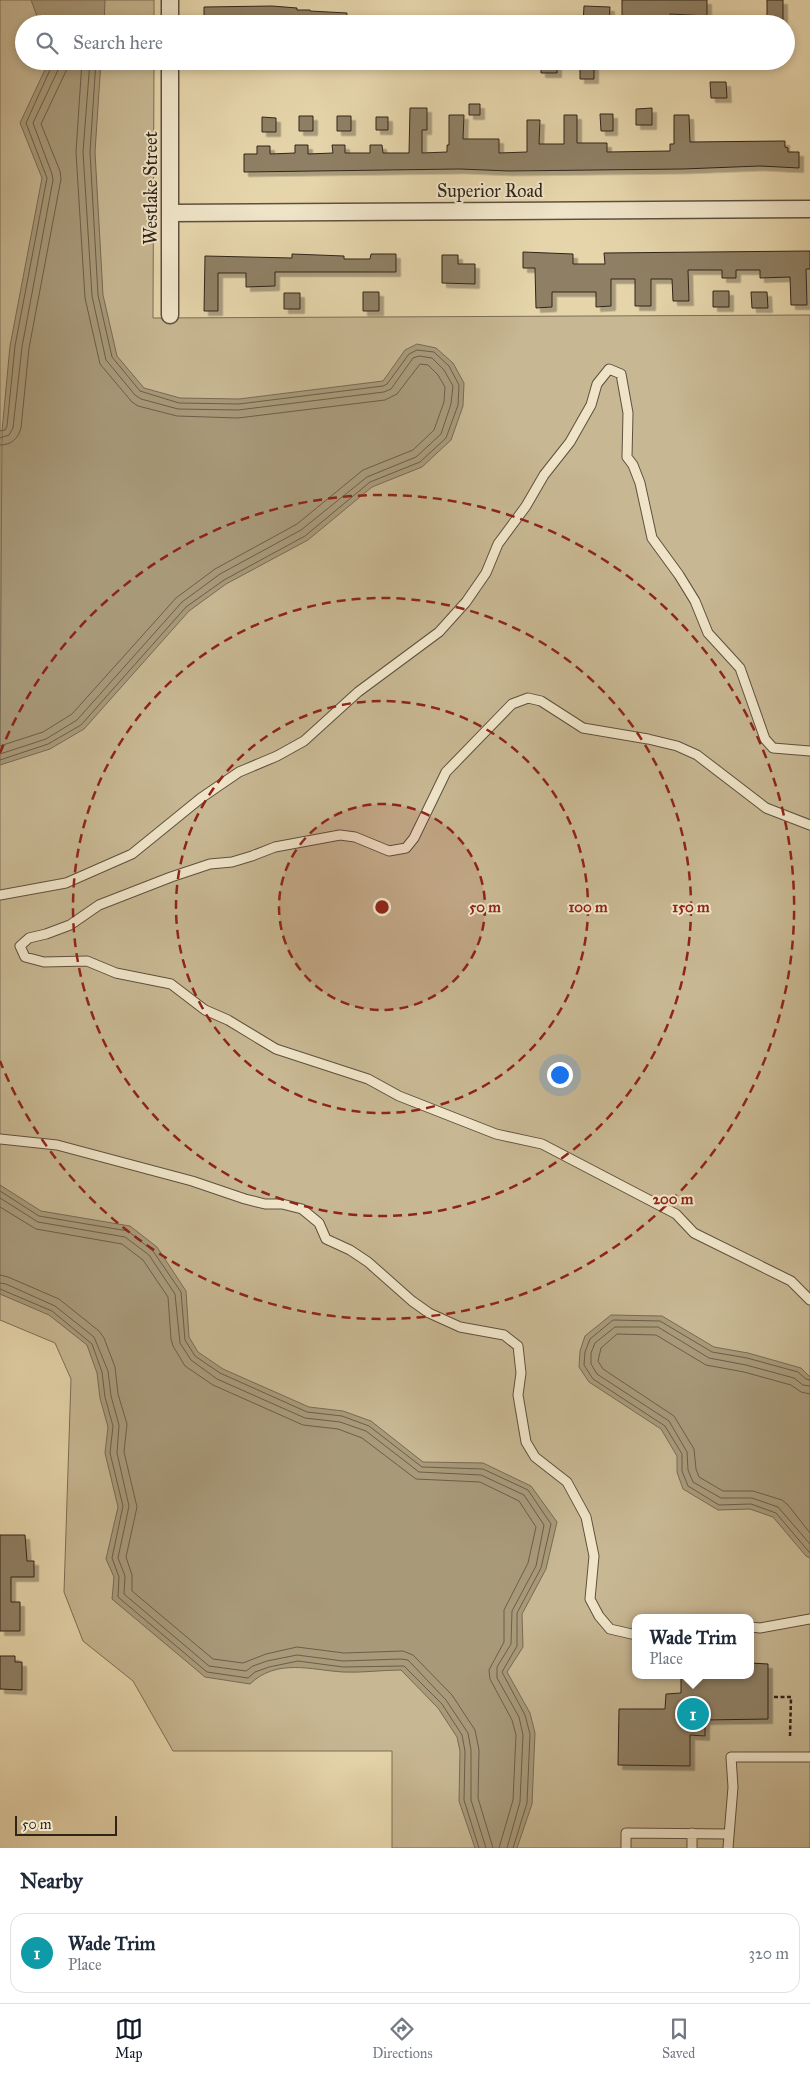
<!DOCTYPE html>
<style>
:root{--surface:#fff;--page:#f2f2f3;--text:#1f2937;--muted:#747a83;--line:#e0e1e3;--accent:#111827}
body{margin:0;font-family:"IM FELL Great Primer",serif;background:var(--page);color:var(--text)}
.scale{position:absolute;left:15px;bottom:12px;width:102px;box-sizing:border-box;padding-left:5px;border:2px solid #302419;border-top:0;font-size:14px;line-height:18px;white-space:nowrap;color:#302419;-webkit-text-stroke:4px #efe4c8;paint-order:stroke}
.you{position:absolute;left:559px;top:1074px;width:18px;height:18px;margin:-12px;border:4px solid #fff;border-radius:50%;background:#1a73e8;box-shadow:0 0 0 8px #1a73e833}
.badge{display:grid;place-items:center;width:32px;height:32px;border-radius:50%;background:var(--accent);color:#fff;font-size:16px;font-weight:700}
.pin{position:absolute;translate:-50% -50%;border:2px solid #fff;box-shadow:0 1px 5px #0006}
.popup{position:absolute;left:632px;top:1614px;width:122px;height:65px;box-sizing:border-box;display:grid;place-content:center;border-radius:10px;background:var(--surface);filter:drop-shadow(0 1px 4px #0005);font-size:16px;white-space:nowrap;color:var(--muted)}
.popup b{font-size:19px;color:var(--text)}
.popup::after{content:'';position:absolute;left:50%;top:100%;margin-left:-10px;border:10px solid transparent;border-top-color:var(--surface)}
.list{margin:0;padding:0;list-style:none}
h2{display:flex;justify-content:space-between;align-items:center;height:65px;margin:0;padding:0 20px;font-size:21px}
h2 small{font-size:16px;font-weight:400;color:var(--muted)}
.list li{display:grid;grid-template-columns:32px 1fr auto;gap:15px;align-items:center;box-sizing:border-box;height:80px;margin:0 10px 10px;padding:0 10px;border:1px solid var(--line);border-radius:15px}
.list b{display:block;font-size:19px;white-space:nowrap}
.list p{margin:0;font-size:16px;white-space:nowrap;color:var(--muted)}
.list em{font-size:16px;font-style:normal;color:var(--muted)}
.icon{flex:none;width:28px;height:28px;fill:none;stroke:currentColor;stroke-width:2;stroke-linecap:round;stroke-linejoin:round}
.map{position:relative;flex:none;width:810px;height:1848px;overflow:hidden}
.search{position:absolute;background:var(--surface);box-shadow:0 2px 8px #0003;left:15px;right:15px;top:15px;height:55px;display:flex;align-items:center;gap:12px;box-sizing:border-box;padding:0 18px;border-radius:28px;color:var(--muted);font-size:19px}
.sheet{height:155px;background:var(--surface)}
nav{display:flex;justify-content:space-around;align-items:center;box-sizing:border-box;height:70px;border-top:1px solid var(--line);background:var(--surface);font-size:14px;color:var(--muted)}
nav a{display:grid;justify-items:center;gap:2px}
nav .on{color:var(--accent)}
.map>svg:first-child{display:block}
.green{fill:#c7b792;stroke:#7c6e56;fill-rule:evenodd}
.water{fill:#a89979;stroke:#786a53}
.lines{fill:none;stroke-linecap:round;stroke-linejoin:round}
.shore{stroke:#6c5e49;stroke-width:1}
.building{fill:#8f8065;stroke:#302419;filter:url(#shadow)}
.service-casing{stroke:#5e503e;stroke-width:11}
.minor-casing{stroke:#5e503e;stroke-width:19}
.path{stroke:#302419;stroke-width:2.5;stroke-dasharray:4 2.5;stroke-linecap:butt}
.service{stroke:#efe4c8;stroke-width:9}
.minor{stroke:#efe4c8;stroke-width:16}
.ring{fill:none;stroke:#8f2418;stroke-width:2.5;stroke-dasharray:9 6}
.labels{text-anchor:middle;stroke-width:4;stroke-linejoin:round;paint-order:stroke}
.street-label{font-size:18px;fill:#302419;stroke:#efe4c8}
.centre{fill:#8f2418;stroke:#efe4c8;stroke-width:2.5}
.ring-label{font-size:15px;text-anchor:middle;font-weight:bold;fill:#8f2418;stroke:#efe4c8;stroke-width:4;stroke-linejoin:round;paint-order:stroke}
</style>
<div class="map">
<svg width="810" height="1848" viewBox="0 0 810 1848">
<defs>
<filter id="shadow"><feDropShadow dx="4.5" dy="4.5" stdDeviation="0" flood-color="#0004"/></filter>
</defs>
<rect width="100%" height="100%" fill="#e6d5ab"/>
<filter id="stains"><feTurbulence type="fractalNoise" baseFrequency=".004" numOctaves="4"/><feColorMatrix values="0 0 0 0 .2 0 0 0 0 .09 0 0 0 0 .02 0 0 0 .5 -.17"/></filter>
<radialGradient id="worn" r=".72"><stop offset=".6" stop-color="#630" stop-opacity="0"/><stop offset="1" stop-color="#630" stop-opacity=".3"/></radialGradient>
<!-- green -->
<path class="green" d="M0,0H154V24H24V61H154L153,318L810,315V1848H392V1751H173L133,1681L83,1641L64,1592L71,1379L55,1343L0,1320ZM636,1618H750V1675H636Z"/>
<!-- water -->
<path class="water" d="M31,0H105L104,24H40Z
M49,61H101L95,152L103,295L117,356L144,388L180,398L239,399L383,381L405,350L417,344L436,348L453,363L464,383L463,406L451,440L422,467L372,487L308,540L226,584L189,611L84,729L50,749L0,765L2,431L10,346L42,178L20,123Z
M0,1185L41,1211L130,1226L157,1247L186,1291L189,1337L198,1352L223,1369L309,1407L343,1411L371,1421L423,1462L483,1463L531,1486L557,1522L546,1569L522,1614L523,1647L507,1672L530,1713L535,1733L532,1804L517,1848H475L459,1801L460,1751L457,1737L438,1708L401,1670C382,1670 362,1673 343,1672C311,1670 277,1658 250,1684L205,1677L112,1599L114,1577L106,1559L118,1507L105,1453L108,1427L100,1398L97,1373L87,1345L49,1315L0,1294Z
M611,1315L662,1316L714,1347L748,1353L801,1368L810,1377V1558L806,1556L773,1517L750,1509L718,1510L683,1489L677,1472V1456L661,1429L589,1382L579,1367L580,1351L585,1336Z"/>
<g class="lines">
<!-- shore -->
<path class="shore" d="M0,431L5,430L7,426L15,346L47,178L26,123L54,61
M0,438L9,435L13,428L22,347L53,180L52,174L33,123L59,68L60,61
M0,445C11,445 18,439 21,428L29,348L61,179L60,171L41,124L66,71L68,61
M0,746L43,732L72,714L176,598L215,569L297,524L363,470L413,450L434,430L444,402L445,387L438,375L428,365L420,364L397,394L385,400L238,418L177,416L138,406L132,402L100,364L85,298L76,152L82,61
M0,754L46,739L77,720L182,602L220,574L301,530L367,477L416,457L441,434L451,404L453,386L444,370L432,358L419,356L413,358L391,389L384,392L238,410L178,409L141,399L135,395L106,360L92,296L83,152L90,61
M0,760L48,744L81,725L186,607L224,580L305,536L370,482L420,462L446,438L458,405L459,385L449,366L434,352L417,350L409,354L387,384L383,386L239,404L179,403L140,391L112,357L98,295L90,152L96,61
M0,1191L39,1216L128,1231L153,1251L181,1292L185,1340L195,1356L220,1373L307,1412L342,1416L369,1426L422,1467L483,1469L528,1490L551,1524L541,1568L517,1613V1646L502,1672L525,1715L530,1734L527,1803L513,1848
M0,1198L38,1222L125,1237L149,1255L175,1294L180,1343L191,1360L217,1379L305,1418L340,1422L366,1431L419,1472L481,1475L524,1495L544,1525L536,1566L512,1611L511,1644L497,1667V1678L519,1717L523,1735L520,1802L507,1848
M0,1207L36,1229L122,1244L143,1260L168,1297L171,1339L173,1346L185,1366L213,1385L303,1425L338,1429L362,1438L416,1479L480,1482L519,1501L536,1527L528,1563L504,1610V1642L489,1670L490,1679L512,1720L516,1735L513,1800L499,1848
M0,1275L8,1277L59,1299L99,1331L104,1338L115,1367L118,1394L127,1424L124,1452L137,1507L126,1557L132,1575V1591L213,1659L243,1663L266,1654L297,1647L344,1653L403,1651L413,1655L452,1695L475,1730L479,1750L478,1798L493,1848
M0,1283L6,1284L55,1306L94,1337L108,1371L111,1396L119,1425L117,1453L129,1506L118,1558L125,1576L124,1594L209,1666L246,1671L253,1666L267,1661L297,1655L343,1661L401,1659L408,1660L446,1700L468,1733L471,1750V1800L486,1848
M0,1289L52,1311L92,1344L102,1372L105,1397L113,1426L110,1453L123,1506L112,1558L119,1577L118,1597L207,1672L248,1678L255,1672L269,1667L298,1661L343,1667L404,1666L442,1704L462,1735L465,1751L464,1800L479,1848
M810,1380L806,1379L798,1372L747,1358L712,1352L660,1321L613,1320L590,1339L585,1352L584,1365L593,1379L665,1426L682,1454V1471L688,1486L719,1505L751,1504L776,1513L810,1553
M810,1386L803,1385L794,1378L746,1365L709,1358L658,1327H615L595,1343L591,1353V1364L597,1374L669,1421L687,1452L688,1470L693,1482L721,1498H752L778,1507L810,1544
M810,1394L801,1392L791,1385L744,1372L706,1365L656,1335L617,1334L601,1348L598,1361L603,1369L674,1416L694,1449L696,1469L699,1477L723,1491H753L782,1500L788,1505L810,1533"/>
</g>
<!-- building -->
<path class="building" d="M622,0H707V16L670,14V22H656V17H622Z
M767,0H783V24H767Z
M272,6L297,8V10H310V11L347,13L346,24H255V21L216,24V22H204V7Z
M584,6L610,7L609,24H583Z
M541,61H557V73H541Z
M580,65H594V79H580Z
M710,82H726L727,98H711Z
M469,104H480V115H469Z
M410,108H427V130H422V153L447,152V145H449V115H464L463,139H499V153L527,152V120H540L539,144H564V115H577V143H607V152L670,151V144H674V115H689L690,142L785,141V147L788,148V152H799V168L760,166L683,169L509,171L460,169L244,172V154H257V146H270V154L295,153V145H308V154L333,153L332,145H345V153H370V145H382L383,153H409Z
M652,108V125H636V109Z
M600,114H613V131H601Z
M299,116H313V131H299Z
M337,116H351V131H337Z
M262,117L276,118V132H262Z
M376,117H388V130H376Z
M810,251V269H806L807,305H791L790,277L760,278V270H736V278H722V270H688L689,301H673L672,279H651V306H635V279H611V306L596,307V292H552V307L536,308L535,268H523V252L573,254V264H605L604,253Z
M292,254L344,256V259H370L371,254H396V272H275V286L246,287V273H218V311H204L205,256L292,258Z
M442,255H458V264H475V284L442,283Z
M713,291H729V307H713Z
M363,292H379V311H363Z
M751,292H767L768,308H752Z
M284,293H300V309H284Z
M0,1535H25L27,1561H34V1577H11V1602H20V1631H0Z
M0,1656H15V1662H22V1690L0,1689Z
M750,1663L768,1664V1719L705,1720V1736L690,1735V1766L618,1765L619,1709H665L666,1694L681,1693V1675H750Z"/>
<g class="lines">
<!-- service casing -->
<g class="service-casing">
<path id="service" d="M810,825L766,808L697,755L677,746L648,739L583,728L541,701L528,698L512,704L446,772L414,838L406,848L389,851L355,837L340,835L275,847L252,856L232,862L210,864L171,877L99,905L70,925L46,934L29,938L20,946L25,957L44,962L87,961L116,973L171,984L205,1010L228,1020L276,1049L368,1079L399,1096L496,1134L542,1144L676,1214L694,1233L791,1281L810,1300
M0,895L66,883L132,854L201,798L239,772L277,756L304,741L358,692L439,632L466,602L486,573L498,544L526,506L544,475L570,442L591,405L597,384L609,369L621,374L628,413L627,457L633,465L640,483L652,538L679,575L695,601L708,633L740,668L765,739L773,748L810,751
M0,1139L57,1145L192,1181L245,1199L265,1204H282L302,1209L319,1223L326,1239L350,1250L368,1262L412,1301L429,1313L460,1327L504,1335L518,1346L521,1373L518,1395L526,1442L535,1457L567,1482L586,1517L594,1556L590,1599L599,1616L610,1629L636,1635
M750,1627L760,1628L810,1619
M692,1833V1848
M626,1848V1833L729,1834
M728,1848L733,1787L731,1757H810"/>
</g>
<!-- minor casing -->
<g class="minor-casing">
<path id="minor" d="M170,0V24
M170,61V315
M171,213L810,209"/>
</g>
<!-- path -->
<path class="path" d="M774,1697H791L790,1737"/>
<!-- service -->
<use href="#service" class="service"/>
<!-- minor -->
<use href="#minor" class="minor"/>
</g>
<!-- distance rings -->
<circle cx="382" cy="907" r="103" fill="#8f2418" fill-opacity=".12"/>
<g class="ring">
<circle cx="382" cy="907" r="103"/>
<circle cx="382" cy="907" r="206"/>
<circle cx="382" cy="907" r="309"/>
<path d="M0 753A412 412 0 1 1 0 1061"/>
</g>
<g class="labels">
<!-- street labels -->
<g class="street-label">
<text transform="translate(151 188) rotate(-90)" y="6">Westlake Street</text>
<text x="490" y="197">Superior Road</text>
</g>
</g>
<circle cx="382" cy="907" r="8" class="centre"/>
<g class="ring-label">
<text x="485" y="912">50 m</text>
<text x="588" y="912">100 m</text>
<text x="691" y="912">150 m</text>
<text x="673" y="1204">200 m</text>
</g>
<rect width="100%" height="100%" filter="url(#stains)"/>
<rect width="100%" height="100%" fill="url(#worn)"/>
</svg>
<div class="scale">50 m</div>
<div class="you"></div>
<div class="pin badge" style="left:693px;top:1714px;background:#0f9aa8">1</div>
<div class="popup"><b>Wade Trim</b>Place</div>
<div class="search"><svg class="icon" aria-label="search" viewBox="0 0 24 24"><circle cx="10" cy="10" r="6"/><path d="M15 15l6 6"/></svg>Search here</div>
</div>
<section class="sheet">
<h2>Nearby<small></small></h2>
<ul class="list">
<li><span class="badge" style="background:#0f9aa8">1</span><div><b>Wade Trim</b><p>Place</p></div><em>320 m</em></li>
</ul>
</section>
<nav>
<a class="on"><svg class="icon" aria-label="map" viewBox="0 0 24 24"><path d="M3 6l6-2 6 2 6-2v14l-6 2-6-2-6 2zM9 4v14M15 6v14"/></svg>Map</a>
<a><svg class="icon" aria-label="directions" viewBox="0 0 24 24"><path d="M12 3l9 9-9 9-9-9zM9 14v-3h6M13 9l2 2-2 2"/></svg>Directions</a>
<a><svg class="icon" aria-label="saved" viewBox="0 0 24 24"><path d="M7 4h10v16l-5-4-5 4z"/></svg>Saved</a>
</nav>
